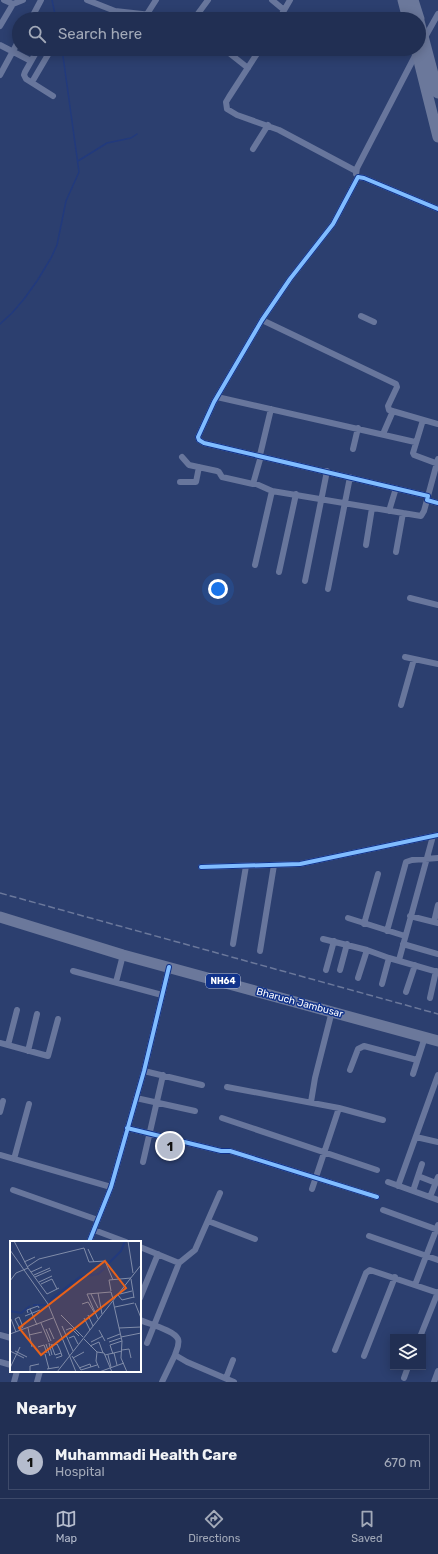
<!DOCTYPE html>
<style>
:root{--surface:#212f53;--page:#2d3b5d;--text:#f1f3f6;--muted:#a2a9b8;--line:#3e4a6a;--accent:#b5bccd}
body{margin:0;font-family:Rubik,sans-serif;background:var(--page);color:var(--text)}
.controls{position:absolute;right:12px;bottom:12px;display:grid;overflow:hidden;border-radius:0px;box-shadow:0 2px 10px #0003}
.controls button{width:36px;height:36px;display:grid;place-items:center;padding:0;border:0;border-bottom:1px solid var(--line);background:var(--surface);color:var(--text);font:20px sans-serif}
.you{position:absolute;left:218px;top:589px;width:14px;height:14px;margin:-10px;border:3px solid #fff;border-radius:50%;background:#1a73e8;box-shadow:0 0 0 6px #1a73e833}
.badge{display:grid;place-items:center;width:26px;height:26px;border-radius:50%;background:var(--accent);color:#111;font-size:13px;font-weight:700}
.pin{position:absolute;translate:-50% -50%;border:2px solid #fff;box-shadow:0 1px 4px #0006}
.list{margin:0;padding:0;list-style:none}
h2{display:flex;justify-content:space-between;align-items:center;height:52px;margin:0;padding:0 16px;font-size:17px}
h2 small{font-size:13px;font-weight:400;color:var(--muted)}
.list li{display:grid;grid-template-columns:26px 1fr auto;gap:12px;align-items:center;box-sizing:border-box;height:56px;margin:0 8px 8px;padding:0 8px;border:1px solid var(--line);border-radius:0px}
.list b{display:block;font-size:15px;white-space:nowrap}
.list p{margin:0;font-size:13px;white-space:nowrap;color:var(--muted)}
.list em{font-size:13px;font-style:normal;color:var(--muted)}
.icon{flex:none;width:22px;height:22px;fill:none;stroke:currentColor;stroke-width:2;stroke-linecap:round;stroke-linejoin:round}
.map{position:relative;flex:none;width:438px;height:1382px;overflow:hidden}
.search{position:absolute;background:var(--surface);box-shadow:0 2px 10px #0003;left:12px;right:12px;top:12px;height:44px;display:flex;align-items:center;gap:10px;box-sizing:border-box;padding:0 14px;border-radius:22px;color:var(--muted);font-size:15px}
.sheet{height:116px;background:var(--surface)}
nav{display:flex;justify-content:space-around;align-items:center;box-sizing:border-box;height:56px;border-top:1px solid var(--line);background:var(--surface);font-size:11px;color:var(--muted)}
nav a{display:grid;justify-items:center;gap:2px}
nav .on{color:var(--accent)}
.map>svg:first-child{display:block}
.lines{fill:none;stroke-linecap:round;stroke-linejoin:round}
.stream{stroke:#223a7d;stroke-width:1.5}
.street{stroke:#68769c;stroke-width:6}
.highway{stroke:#6b789b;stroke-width:11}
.rail{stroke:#6b789b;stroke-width:1.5;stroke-dasharray:7 3;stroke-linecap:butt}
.cycleway-casing{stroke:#10328b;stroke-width:6}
.cycleway{stroke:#80bcff;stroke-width:4}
.labels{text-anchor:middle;stroke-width:3;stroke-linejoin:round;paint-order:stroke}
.shield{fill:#10328b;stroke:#b7c2dc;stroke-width:1}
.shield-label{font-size:9px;font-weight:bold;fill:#fff}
.street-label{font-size:10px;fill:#fff;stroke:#10328b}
.inset-river{fill:none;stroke:#223a7d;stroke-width:2}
.inset-road{fill:none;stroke:#808ca9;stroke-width:1}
.view{fill:#e96118;fill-opacity:0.15;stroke:#e96118;stroke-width:2}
.inset-edge{fill:none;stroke:#fff;stroke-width:2}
</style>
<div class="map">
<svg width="438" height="1382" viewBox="0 0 438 1382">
<rect width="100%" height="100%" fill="#2c3f6f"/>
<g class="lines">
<!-- stream -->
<path class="stream" d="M52,0L56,19
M78,161L107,143L131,138L137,134
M0,324L12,313L24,299L37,281L51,258L57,245L66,201L79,172L62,49"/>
<!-- street -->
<path class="street" d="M4,0L13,4L23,0
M87,0L115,11L151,15L164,19
M272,0L284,10
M147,14L156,0
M31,19L41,0
M194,19L208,0
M279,19L290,0
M0,26L13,4
M424,39L438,14
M0,45L31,61
M38,49L25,72L24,75L26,79L53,96
M224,49L248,68
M260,49L229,97L226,102L227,109L237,115L279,130L356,171
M0,75L19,40
M32,82L49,53
M253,149L268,125
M356,174L357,168L416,54
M438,209L364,178L358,177L333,224L290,279L262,320L214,402L198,437L199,440L204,443L428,496L427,500L438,503
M361,316L374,322
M262,320L396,384L397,387L388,406L389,410L438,424
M217,397L415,442
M423,420L413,453L414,455L438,464
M383,434L393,411
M353,449L358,428
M260,455L271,409
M182,457L189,465L217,471L219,472L222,477L253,484L261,456
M180,482H196L199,467
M254,483L272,491
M428,496L438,459
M389,511L396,488
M366,545L372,508
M396,552L403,513
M255,565L272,491L421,516L424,511L427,500
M279,572L296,494
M305,581L327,471
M328,589L350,477
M410,598L438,605
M405,657L438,664
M401,705L414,659
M201,867L300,864L438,835
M410,916L438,923
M348,918L405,936
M434,922L438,905
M364,924L378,874
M387,931L406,862L412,860L438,858
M323,939L367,950L389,958L438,972
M233,944L246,866
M403,944L438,954
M260,951L274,865
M399,960L433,836
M326,970L334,941
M340,970L347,944
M73,971L162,995
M358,978L367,950
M116,982L123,955
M382,984L389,958
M406,992L415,965
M430,998L436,971
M0,1043L48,1056L58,1019
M8,1045L17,1010
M28,1051L37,1014
M350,1070L358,1049L364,1046L417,1060
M144,1071L202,1085
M413,1074L425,1037
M227,1087L339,1108L383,1120
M136,1098L195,1111
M311,1102L315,1078L332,1011
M0,1112L3,1101
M222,1118L377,1170
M127,1128L221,1151H230L377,1197
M416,1137L438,1142
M0,1155L111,1187
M14,1159L29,1104
M143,1162L163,1075
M418,1176L436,1183
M388,1182L438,1200
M398,1186L438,1075
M312,1189L339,1108
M13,1190L98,1220
M413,1191L422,1164
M430,1197L438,1177
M383,1210L438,1230
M208,1221L255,1239
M94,1230L126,1242
M369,1236L438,1260
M89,1242L111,1187L144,1071L169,967
M140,1247L179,1263
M415,1285L438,1225
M140,1298L158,1254
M140,1320C149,1324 174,1330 178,1339C180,1344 176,1351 175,1355L187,1362L234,1382
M0,1335L11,1338
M420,1337L438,1292
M147,1343L179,1263L195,1250L220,1193
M335,1350L366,1273L370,1270L438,1293
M364,1356L395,1277
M0,1362L11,1365
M226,1378L233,1360
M404,1378L408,1367
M14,1382L17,1371
M37,1382L40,1371
M162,1382L175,1355
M434,1382L438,1371"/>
<!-- highway -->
<path class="highway" d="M403,0L408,19
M413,0L419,19
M419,21L438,93
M416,49L438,137
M0,917L123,955L438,1041"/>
<!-- rail -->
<path class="rail" d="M0,893L438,1014"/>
<!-- cycleway casing -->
<g class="cycleway-casing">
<path id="cycleway" d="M438,209L364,178L358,177L333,224L290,279L262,320L214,402L198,437L199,440L204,443L428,496L427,500L438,503
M201,867L300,864L438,835
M127,1128L221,1151H230L377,1197
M89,1242L111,1187L144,1071L169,967"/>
</g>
<!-- cycleway -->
<use href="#cycleway" class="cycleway"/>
</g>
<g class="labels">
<!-- shield labels -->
<rect class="shield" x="206" y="974" width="34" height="14" rx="3"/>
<g class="shield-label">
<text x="223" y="984">NH64</text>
</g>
<!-- street labels -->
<g class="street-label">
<text transform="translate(300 1002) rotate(15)" y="4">Bharuch Jambusar</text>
</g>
</g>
<!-- overview -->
<g transform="translate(10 1241)">
<rect width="131" height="131" fill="#2c3f6f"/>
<path class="inset-river" d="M98,23L111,10L115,0M40,62L41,58L70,36L88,33L95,27M23,64H36M0,70L11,72L20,65"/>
<path class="inset-road" d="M118,0L123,32M78,8L84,21M0,9L38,63L60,116M14,21L25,16M17,26L29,18L74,7L79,21L95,20L103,39M18,27L37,53L49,47M21,31L32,26M24,34L40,27M25,36L41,29M121,38L124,57M0,40L6,32L18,27L4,0M29,41L42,35M31,43L42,38L47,48M101,50L99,39L121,37M88,52L92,73M81,53L88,67M110,53L122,50M108,54L112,59L124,56M103,60L112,100L111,117L117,131M125,62L131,77M72,63L78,61L84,71M105,66L124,62M20,68L27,84M18,72L17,69L28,65L29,67M51,74L73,96M78,74L83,85M15,75L30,69M9,76L13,86L10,88L5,78ZM74,77L80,89M1,78L6,91M88,78L77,53L101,51L103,58M31,82L39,101M52,85L63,110M18,87L22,106M39,87L44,98M109,87L131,86M36,88L41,100M56,89L61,87L69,95M89,89L95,100M0,93L43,77M19,94L32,91M111,96L131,92M59,97L64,95L68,103M74,98L87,111L94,112L102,131M97,98L110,93M81,101L93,95M99,101L111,97M39,102L42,114M36,103L40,115M41,103L45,114L51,112M42,104L47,103L50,109L52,115L46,117M80,105L89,101L93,112M28,106L34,104L37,112M112,109L119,108L121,117M0,110L14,117M5,110L17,116M87,111L86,120L89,127M104,112L107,124M35,113L39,128M103,113L100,104L112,100M95,114L112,110M98,114L101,126M62,115L71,129L87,124M60,116L66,131M63,117L74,111M0,127L10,106M69,127L80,123L81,126M37,128L49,126M20,131V125L29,123M47,131L131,24M89,131L114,122"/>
<path class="view" d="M95,20L116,47L31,114L9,87Z"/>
<rect width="131" height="131" class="inset-edge"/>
</g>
</svg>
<div class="controls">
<button><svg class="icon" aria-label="layers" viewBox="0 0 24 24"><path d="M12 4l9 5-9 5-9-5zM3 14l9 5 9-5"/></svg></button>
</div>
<div class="you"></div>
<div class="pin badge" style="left:170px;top:1146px">1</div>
<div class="search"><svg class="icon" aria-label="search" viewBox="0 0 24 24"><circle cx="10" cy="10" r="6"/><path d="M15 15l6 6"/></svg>Search here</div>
</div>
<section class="sheet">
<h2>Nearby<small></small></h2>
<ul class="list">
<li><span class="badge">1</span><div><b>Muhammadi Health Care</b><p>Hospital</p></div><em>670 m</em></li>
</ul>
</section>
<nav>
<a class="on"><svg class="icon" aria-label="map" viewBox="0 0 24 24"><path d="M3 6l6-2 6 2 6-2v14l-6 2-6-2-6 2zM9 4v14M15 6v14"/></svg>Map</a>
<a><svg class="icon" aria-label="directions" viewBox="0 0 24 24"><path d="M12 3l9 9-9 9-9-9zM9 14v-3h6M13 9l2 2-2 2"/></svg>Directions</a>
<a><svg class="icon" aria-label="saved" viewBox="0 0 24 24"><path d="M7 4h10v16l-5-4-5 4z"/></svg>Saved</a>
</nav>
